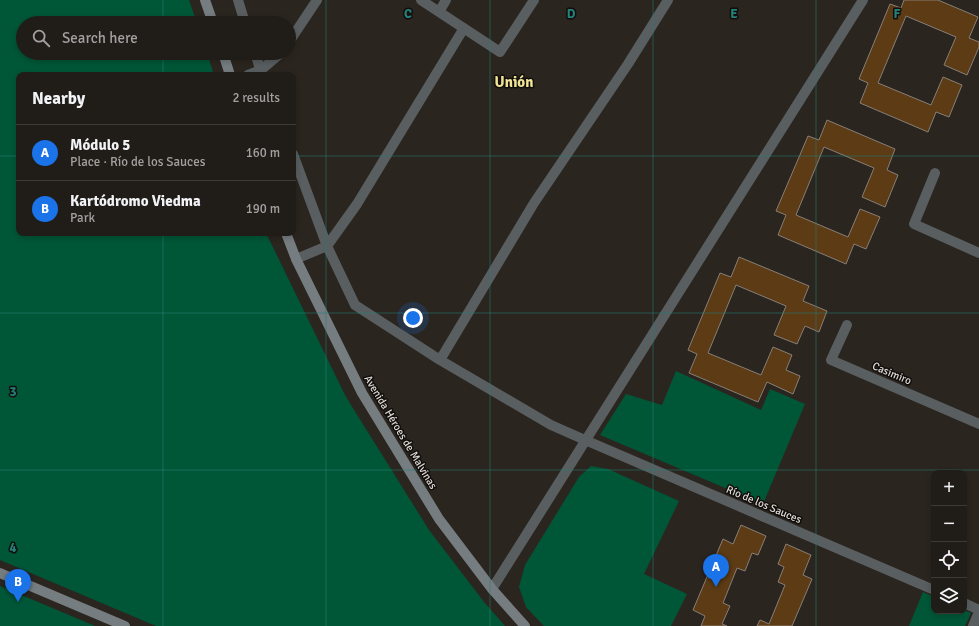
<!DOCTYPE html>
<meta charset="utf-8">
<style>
:root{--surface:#201c17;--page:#282520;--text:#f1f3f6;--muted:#a2a1a1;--line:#3d3a36;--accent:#1a73e8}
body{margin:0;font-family:Signika,sans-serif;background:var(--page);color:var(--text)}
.controls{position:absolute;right:12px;bottom:12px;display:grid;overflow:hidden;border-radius:8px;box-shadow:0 2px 6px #0003}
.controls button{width:36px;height:36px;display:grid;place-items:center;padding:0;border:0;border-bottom:1px solid var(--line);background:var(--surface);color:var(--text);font:20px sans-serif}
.you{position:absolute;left:413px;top:318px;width:14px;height:14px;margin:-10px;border:3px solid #fff;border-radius:50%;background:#1a73e8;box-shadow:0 0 0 6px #1a73e833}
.badge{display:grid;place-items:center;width:26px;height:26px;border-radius:50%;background:var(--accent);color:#fff;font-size:13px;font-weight:700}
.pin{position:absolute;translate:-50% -33px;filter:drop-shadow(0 1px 2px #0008)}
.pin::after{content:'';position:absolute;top:21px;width:14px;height:12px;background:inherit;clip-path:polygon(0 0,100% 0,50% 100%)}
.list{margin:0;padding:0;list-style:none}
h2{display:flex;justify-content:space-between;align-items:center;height:52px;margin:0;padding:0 16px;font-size:17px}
h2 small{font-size:13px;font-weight:400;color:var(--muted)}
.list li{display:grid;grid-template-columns:26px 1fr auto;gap:12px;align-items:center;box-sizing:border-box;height:56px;padding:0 16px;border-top:1px solid var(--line)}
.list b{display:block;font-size:15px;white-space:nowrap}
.list p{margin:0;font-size:13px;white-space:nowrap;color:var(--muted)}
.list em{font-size:13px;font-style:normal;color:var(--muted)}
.icon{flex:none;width:22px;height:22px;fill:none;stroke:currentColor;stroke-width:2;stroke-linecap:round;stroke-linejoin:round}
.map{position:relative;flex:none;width:979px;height:626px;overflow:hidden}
.search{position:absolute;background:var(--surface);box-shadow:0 2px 6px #0003;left:16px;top:16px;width:280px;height:44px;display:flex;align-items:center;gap:10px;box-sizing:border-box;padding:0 14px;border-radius:22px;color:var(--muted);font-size:15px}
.panel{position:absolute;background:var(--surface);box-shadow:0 2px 6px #0003;left:16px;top:72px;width:280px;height:164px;border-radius:8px}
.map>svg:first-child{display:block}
.green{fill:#005738}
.building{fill:#5c3b15;stroke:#877f78}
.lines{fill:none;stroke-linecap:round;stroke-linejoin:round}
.lane{stroke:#595e60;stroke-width:10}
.street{stroke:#595e60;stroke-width:10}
.secondary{stroke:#767d80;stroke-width:10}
.grid{fill:none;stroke:#248078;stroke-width:1;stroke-opacity:0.55}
.labels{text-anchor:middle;stroke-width:3;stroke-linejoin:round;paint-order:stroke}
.street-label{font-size:11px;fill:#ddd9d5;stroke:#110e0c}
.district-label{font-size:15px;font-weight:bold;fill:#f0e596;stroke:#110e0c}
.grid-label{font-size:13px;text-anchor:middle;font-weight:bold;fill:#248078;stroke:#110e0c;stroke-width:3;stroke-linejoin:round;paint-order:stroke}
</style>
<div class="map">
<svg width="979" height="626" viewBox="0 0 979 626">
<rect width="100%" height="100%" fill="#2b251f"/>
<!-- green -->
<path class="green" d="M0,0H189L197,23H23V53H207L214,75H19V233H266L346,397L429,530L484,602L505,626H156L0,560Z
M676,371L761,410L770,389L805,404L763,504L600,435L626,394L662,405Z
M591,466L608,469L679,501L644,574L687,594L671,626H544L526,607L519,587L525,565L579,477Z
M0,586L95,626H0Z
M923,592L934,597V611H964V610L971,613L965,626H909Z"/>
<!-- building -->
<path class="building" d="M904,0H938L978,17L969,38L979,42V47L967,75L944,65L956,37L906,16L878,83L931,105L943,77L962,85L949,117L936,112L928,132L860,103L868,83L859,79L890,4L901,8Z
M827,120L895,149L887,170L898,175L885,207L862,197L874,168L824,147L796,215L848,237L860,209L880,217L866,249L854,244L846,264L778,235L786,215L776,211L808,136L819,140Z
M739,257L809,286L803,301L827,311L819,332L805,326L797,344L774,335L786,306L736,285L708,353L761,375L773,347L792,355L786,370L800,376L793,394L767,382L758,402L689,373L697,354L688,350L720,273L731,277Z
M741,525L766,536L758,555L752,553L745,571L737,568L723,603L730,606L722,624L727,626H701L705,616L693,610L723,539L733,544Z
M786,544L811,555L803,575L812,579L792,626H757L760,620L769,624L785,585L778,582L784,567L778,564Z"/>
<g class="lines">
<!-- lane -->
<path class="lane" d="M238,0L245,23
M421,0L500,52L534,0
M439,12L446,0
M289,42L317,0
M255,53L262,75
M248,75L261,70L281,53
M293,154L327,246L355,305L440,360L551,425L585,440
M296,259L327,246L357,204L464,28
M440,360L534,203L628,64L668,0"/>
<!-- street -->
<path class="street" d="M935,173L914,224L979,253
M847,325L831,360L979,424
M585,440L934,590
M492,589L863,0
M964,603L979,610
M973,626L979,612"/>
<!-- secondary -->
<path class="secondary" d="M205,0L213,23
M223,53L230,75
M286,233L296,259L362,393L439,519L492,589L525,626
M0,573L125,626"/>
</g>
<!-- grid -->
<path class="grid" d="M163,0V23M326,0V626M490,0V626M653,0V626M816,0V626M163,53V75M0,156H19M293,156H979M163,233V626M0,313H979M0,470H979"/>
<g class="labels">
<!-- street labels -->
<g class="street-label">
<text transform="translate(892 373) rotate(23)" y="4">Casimiro</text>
<text transform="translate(401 432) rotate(59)" y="4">Avenida Héroes de Malvinas</text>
<text transform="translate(764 504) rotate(23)" y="4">Río de los Sauces</text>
</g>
<!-- district labels -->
<g class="district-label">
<text x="514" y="87">Unión</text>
</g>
</g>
<g class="grid-label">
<text x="408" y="18">C</text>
<text x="571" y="18">D</text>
<text x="734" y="18">E</text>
<text x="897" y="18">F</text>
<text x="13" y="396">3</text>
<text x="13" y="552">4</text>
</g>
</svg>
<div class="controls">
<button>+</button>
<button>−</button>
<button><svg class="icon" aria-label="locate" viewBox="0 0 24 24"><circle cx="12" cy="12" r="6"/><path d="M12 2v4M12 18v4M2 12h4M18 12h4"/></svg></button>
<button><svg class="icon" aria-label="layers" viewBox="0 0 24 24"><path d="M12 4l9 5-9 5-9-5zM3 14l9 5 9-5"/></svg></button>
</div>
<div class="you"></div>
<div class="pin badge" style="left:716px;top:587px">A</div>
<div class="pin badge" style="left:18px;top:602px">B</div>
<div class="search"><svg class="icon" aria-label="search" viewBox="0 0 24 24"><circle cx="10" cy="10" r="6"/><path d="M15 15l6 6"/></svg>Search here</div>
<section class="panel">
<h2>Nearby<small>2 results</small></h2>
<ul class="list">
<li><span class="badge">A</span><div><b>Módulo 5</b><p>Place · Río de los Sauces</p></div><em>160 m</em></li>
<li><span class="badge">B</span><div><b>Kartódromo Viedma</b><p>Park</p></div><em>190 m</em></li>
</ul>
</section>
</div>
